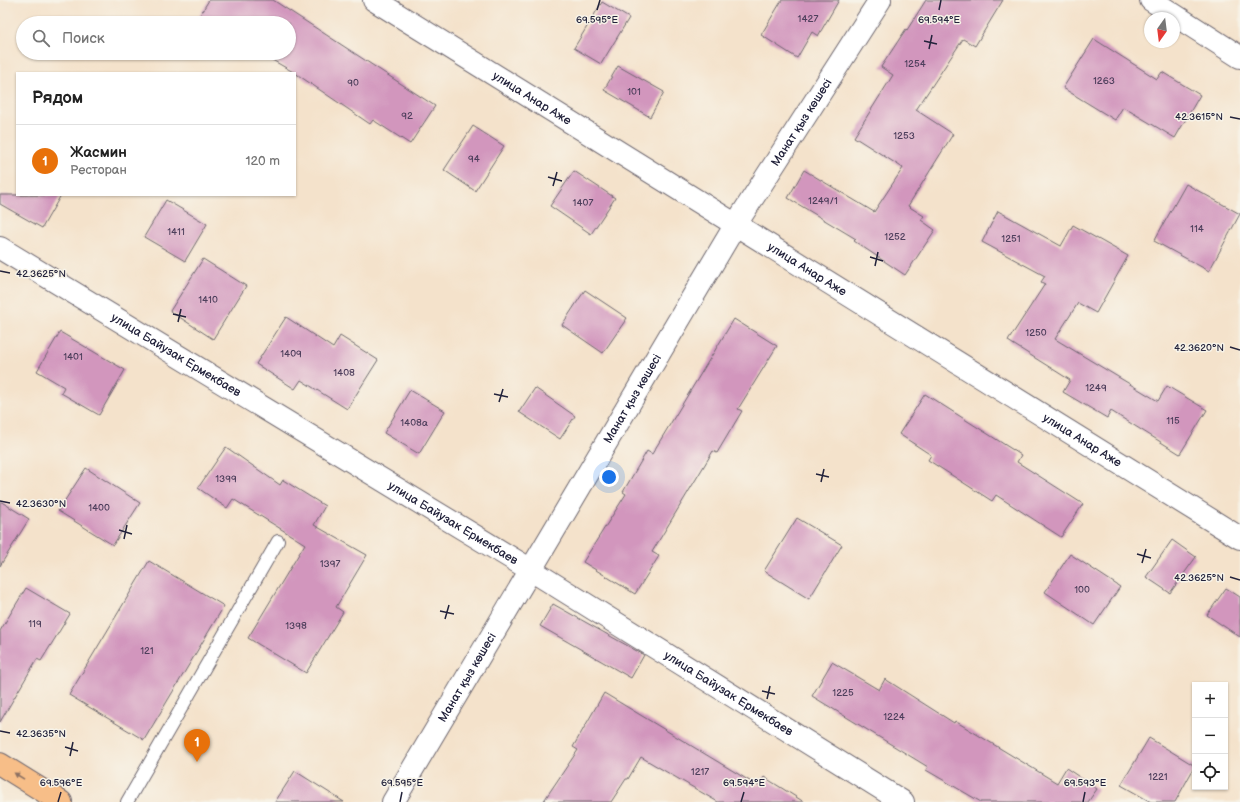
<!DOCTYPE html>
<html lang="ru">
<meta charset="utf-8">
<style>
:root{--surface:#fff;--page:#f2f2f2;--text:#222;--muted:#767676;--line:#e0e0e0;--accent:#0f766e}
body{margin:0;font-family:"Balsamiq Sans",sans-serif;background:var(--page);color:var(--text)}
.controls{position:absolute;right:12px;bottom:12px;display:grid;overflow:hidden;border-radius:0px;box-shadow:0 1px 3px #0004}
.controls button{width:36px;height:36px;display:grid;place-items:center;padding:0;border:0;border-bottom:1px solid var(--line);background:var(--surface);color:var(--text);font:20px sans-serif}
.compass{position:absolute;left:1144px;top:12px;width:36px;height:36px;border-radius:50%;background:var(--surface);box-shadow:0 1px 3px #0004;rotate:194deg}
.you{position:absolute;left:609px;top:477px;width:14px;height:14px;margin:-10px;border:3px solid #fff;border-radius:50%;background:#1a73e8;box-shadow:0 0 0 6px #1a73e833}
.badge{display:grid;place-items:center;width:26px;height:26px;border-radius:50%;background:var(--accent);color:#fff;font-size:13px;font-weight:700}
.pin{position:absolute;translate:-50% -33px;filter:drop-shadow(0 1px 2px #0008)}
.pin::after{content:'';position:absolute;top:21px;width:14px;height:12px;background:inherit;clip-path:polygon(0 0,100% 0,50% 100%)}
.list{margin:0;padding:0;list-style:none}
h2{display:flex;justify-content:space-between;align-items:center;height:52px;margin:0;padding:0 16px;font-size:17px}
h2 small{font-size:13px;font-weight:400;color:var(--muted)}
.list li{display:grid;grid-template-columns:26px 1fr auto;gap:12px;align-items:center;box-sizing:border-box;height:72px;padding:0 16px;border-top:1px solid var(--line)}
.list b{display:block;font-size:15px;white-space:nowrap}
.list p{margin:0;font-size:13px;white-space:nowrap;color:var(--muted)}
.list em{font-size:13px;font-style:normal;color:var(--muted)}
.icon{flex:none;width:22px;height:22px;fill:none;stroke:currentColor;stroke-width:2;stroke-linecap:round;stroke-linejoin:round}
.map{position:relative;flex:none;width:1240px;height:802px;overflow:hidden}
.search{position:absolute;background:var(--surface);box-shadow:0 1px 3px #0004;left:16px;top:16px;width:280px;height:44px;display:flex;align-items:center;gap:10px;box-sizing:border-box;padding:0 14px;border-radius:22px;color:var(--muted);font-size:15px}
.panel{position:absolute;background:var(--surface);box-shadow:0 1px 3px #0004;left:16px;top:72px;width:280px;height:124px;border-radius:0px}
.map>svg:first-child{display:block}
.building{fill:#d296bd}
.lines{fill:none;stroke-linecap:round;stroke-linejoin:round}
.lane-casing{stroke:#6c656d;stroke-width:14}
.street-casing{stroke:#6c656d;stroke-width:24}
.primary-casing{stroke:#6c656d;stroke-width:24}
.lane{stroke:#fff;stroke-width:12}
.street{stroke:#fff;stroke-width:22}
.primary{stroke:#f7be88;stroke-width:22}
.oneway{fill:#8c7062}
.ticks{fill:none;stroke:#22223b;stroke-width:1.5}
.labels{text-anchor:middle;stroke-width:3;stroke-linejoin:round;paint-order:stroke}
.number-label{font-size:10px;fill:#4e3f5c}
.street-label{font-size:12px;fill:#22223b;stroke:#f7f3e8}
.ticks-label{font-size:10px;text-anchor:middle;fill:#22223b;stroke:#f7f3e8;stroke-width:3;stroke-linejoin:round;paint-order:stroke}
</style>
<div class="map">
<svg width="1240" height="802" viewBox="0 0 1240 802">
<rect width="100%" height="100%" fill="#f7f3e8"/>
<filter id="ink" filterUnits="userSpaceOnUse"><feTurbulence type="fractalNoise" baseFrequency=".025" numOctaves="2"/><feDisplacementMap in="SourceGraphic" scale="8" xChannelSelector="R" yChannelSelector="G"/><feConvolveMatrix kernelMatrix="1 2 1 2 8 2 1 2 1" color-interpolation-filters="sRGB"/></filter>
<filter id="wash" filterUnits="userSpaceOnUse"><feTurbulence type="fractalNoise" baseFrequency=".012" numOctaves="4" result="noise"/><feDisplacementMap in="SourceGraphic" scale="16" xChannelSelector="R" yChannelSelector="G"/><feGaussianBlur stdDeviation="0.9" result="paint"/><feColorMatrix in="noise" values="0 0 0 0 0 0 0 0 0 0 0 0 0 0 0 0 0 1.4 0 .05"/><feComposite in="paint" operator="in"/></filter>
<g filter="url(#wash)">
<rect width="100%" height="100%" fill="#f4e2cb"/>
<g id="blocks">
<!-- building -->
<path class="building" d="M209,0H273L435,106L410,144L373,120L370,124L295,73L260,53H289V23H195Z
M782,0H839L818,36L812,32L797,58L761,35Z
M926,0H1003L975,46L963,39L916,110L953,134L908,206L924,216L921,220L935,230L905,275L854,241L856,239L788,198L804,170L874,212L903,168L854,137L893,75L881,67L906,29L907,30Z
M602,2L629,18L601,64L574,48Z
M1094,39L1157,79L1162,72L1200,95L1175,138L1123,107L1115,120L1063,88Z
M618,66L664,92L650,117L604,90Z
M473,126L504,146L475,191L444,170Z
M574,171L615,198L591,234L550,206Z
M1186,184L1240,214L1209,271L1154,241Z
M0,195H61L42,228L0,204Z
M166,200L207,224L185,261L144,237Z
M998,211L1061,246L1073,225L1128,256L1096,313L1078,303L1055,339L1158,401L1167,386L1207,410L1180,454L1111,411L1107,418L1063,392L1070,380L1008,341L1045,284L1041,282L1045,276L982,242Z
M203,259L246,286L213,339L170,311Z
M585,290L627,318L603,353L562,325Z
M286,317L333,348L340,336L378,360L347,409L301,380L295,389L256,364Z
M734,319L777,346L738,409L742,411L717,453L713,451L652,552L659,556L635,594L583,562L626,494L623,492L647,451L652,454Z
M60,332L125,370L99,415L61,393L64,387L37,371Z
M535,388L575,416L560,439L519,412Z
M410,390L445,411L419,454L384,433Z
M925,394L1021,455L1017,462L1083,504L1061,537L996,495L992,501L928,460L931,455L899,434Z
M226,447L280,485L283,480L325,506L314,525L367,555L336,607L343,612L306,673L248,638L305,544L233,499L227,508L198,488Z
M86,468L140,503L113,545L58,511Z
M0,501L29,519L0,566Z
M797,518L842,545L809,599L764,571Z
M1172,540L1196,557L1170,593L1146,577Z
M1070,554L1120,587L1094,625L1045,592Z
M149,561L224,606L144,740L69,695Z
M26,588L70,614L41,661L37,659L0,722V631Z
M1226,588L1240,597V637L1207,615Z
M553,604L644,655L631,678L540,626Z
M832,662L879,690L885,679L954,723L955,721L1057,783L1066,768L1097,789L1088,802H981L926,770L928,767L812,696Z
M604,693L758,786L764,777L804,802H718L641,757L628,779H626L611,802H543L578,750L573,747Z
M1149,738L1195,766L1175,802H1151L1121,785Z
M295,771L344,802H275Z"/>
</g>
</g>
<g filter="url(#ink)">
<use href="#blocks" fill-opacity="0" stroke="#6c656d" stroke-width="1"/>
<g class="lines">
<!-- lane casing -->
<g class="lane-casing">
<path id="lane" d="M127,802L278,541"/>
</g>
<!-- street casing -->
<g class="street-casing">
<g id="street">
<path id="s1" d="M374,0L1240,538"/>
<path d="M1151,0L1240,57"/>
<path id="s2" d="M0,248L531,570L903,802"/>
<path id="s3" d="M393,802L736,224L880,0"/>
</g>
</g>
<!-- primary casing -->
<g class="primary-casing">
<path id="primary" d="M0,764L61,802"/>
</g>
<!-- lane -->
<use href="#lane" class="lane"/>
<!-- street -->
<use href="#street" class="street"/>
<!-- primary -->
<use href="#primary" class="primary"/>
</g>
<!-- one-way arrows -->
<defs><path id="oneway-solid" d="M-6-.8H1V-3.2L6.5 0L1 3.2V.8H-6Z"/></defs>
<use class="oneway" href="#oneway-solid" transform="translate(19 776) rotate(-148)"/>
</g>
<!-- ticks -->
<path class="ticks" d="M597,10L600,0M939,10L941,0M924,41L937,44M929,49L932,35M1230,117L1240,119M548,177L562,181M553,186L557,172M870,257L883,261M875,266L878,252M0,271L10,273M173,314L186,317M178,322L181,309M1230,347L1240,350M494,394L508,397M499,402L503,389M816,474L829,477M821,482L824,469M0,501L10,503M119,530L132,534M124,539L127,525M1137,554L1151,558M1142,563L1146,549M1230,577L1240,580M440,611L454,614M445,619L449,605M762,691L775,694M767,699L770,686M0,731L10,733M65,747L78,751M70,756L73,742M58,802L61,792M400,802L402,792M741,802L744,792M1083,802L1085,792"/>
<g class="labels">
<!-- number labels -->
<g class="number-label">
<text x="808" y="22">1427</text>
<text x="915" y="67">1254</text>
<text x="1104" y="84">1263</text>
<text x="353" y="86">90</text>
<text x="634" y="95">101</text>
<text x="407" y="119">92</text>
<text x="904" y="139">1253</text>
<text x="474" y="162">94</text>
<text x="823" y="204">1249/1</text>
<text x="583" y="206">1407</text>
<text x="1197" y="232">114</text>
<text x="176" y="235">1411</text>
<text x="895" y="240">1252</text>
<text x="1011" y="242">1251</text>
<text x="208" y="303">1410</text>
<text x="1036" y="336">1250</text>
<text x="291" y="357">1409</text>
<text x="73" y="360">1401</text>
<text x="344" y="376">1408</text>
<text x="1096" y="391">1249</text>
<text x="1173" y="424">115</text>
<text x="414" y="426">1408а</text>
<text x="226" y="482">1399</text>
<text x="99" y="511">1400</text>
<text x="330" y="567">1397</text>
<text x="1082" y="593">100</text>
<text x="35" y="627">119</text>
<text x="296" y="629">1398</text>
<text x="147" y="654">121</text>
<text x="843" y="696">1225</text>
<text x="894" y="720">1224</text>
<text x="700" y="775">1217</text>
<text x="1158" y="780">1221</text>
</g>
<!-- street labels -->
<g class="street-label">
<text dy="4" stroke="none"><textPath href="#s1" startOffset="186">улица Анар Аже</textPath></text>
<text dy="4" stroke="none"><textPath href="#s3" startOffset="793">Манат қыз көшесі</textPath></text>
<text dy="4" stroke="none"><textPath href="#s1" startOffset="510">улица Анар Аже</textPath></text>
<text dy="4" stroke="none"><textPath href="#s2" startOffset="206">улица Байузак Ермекбаев</textPath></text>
<text dy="4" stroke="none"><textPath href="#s3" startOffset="469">Манат қыз көшесі</textPath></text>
<text dy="4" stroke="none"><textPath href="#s1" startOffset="834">улица Анар Аже</textPath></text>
<text dy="4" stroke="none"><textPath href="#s2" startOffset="530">улица Байузак Ермекбаев</textPath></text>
<text dy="4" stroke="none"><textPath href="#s3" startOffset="145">Манат қыз көшесі</textPath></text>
<text dy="4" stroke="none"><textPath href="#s2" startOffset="854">улица Байузак Ермекбаев</textPath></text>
</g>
</g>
<g class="ticks-label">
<text x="597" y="23">69.595°E</text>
<text x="939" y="23">69.594°E</text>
<text x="1199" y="120">42.3615°N</text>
<text x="41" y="277">42.3625°N</text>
<text x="1199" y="351">42.3620°N</text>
<text x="41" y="507">42.3630°N</text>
<text x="1199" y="581">42.3625°N</text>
<text x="41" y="737">42.3635°N</text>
<text x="61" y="786">69.596°E</text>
<text x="402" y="786">69.595°E</text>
<text x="744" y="786">69.594°E</text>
<text x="1085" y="786">69.593°E</text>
</g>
</svg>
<div class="controls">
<button>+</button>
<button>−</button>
<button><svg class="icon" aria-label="locate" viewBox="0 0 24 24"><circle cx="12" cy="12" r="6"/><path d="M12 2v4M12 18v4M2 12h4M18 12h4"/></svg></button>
</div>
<svg class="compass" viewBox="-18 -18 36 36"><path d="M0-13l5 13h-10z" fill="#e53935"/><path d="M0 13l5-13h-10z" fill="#767676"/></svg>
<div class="you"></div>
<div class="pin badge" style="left:197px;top:762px;background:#e8710a">1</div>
<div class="search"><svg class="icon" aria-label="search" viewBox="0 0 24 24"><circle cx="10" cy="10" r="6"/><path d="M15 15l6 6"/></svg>Поиск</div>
<section class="panel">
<h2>Рядом<small></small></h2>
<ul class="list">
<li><span class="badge" style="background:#e8710a">1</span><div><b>Жасмин</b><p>Ресторан</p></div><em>120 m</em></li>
</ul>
</section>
</div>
